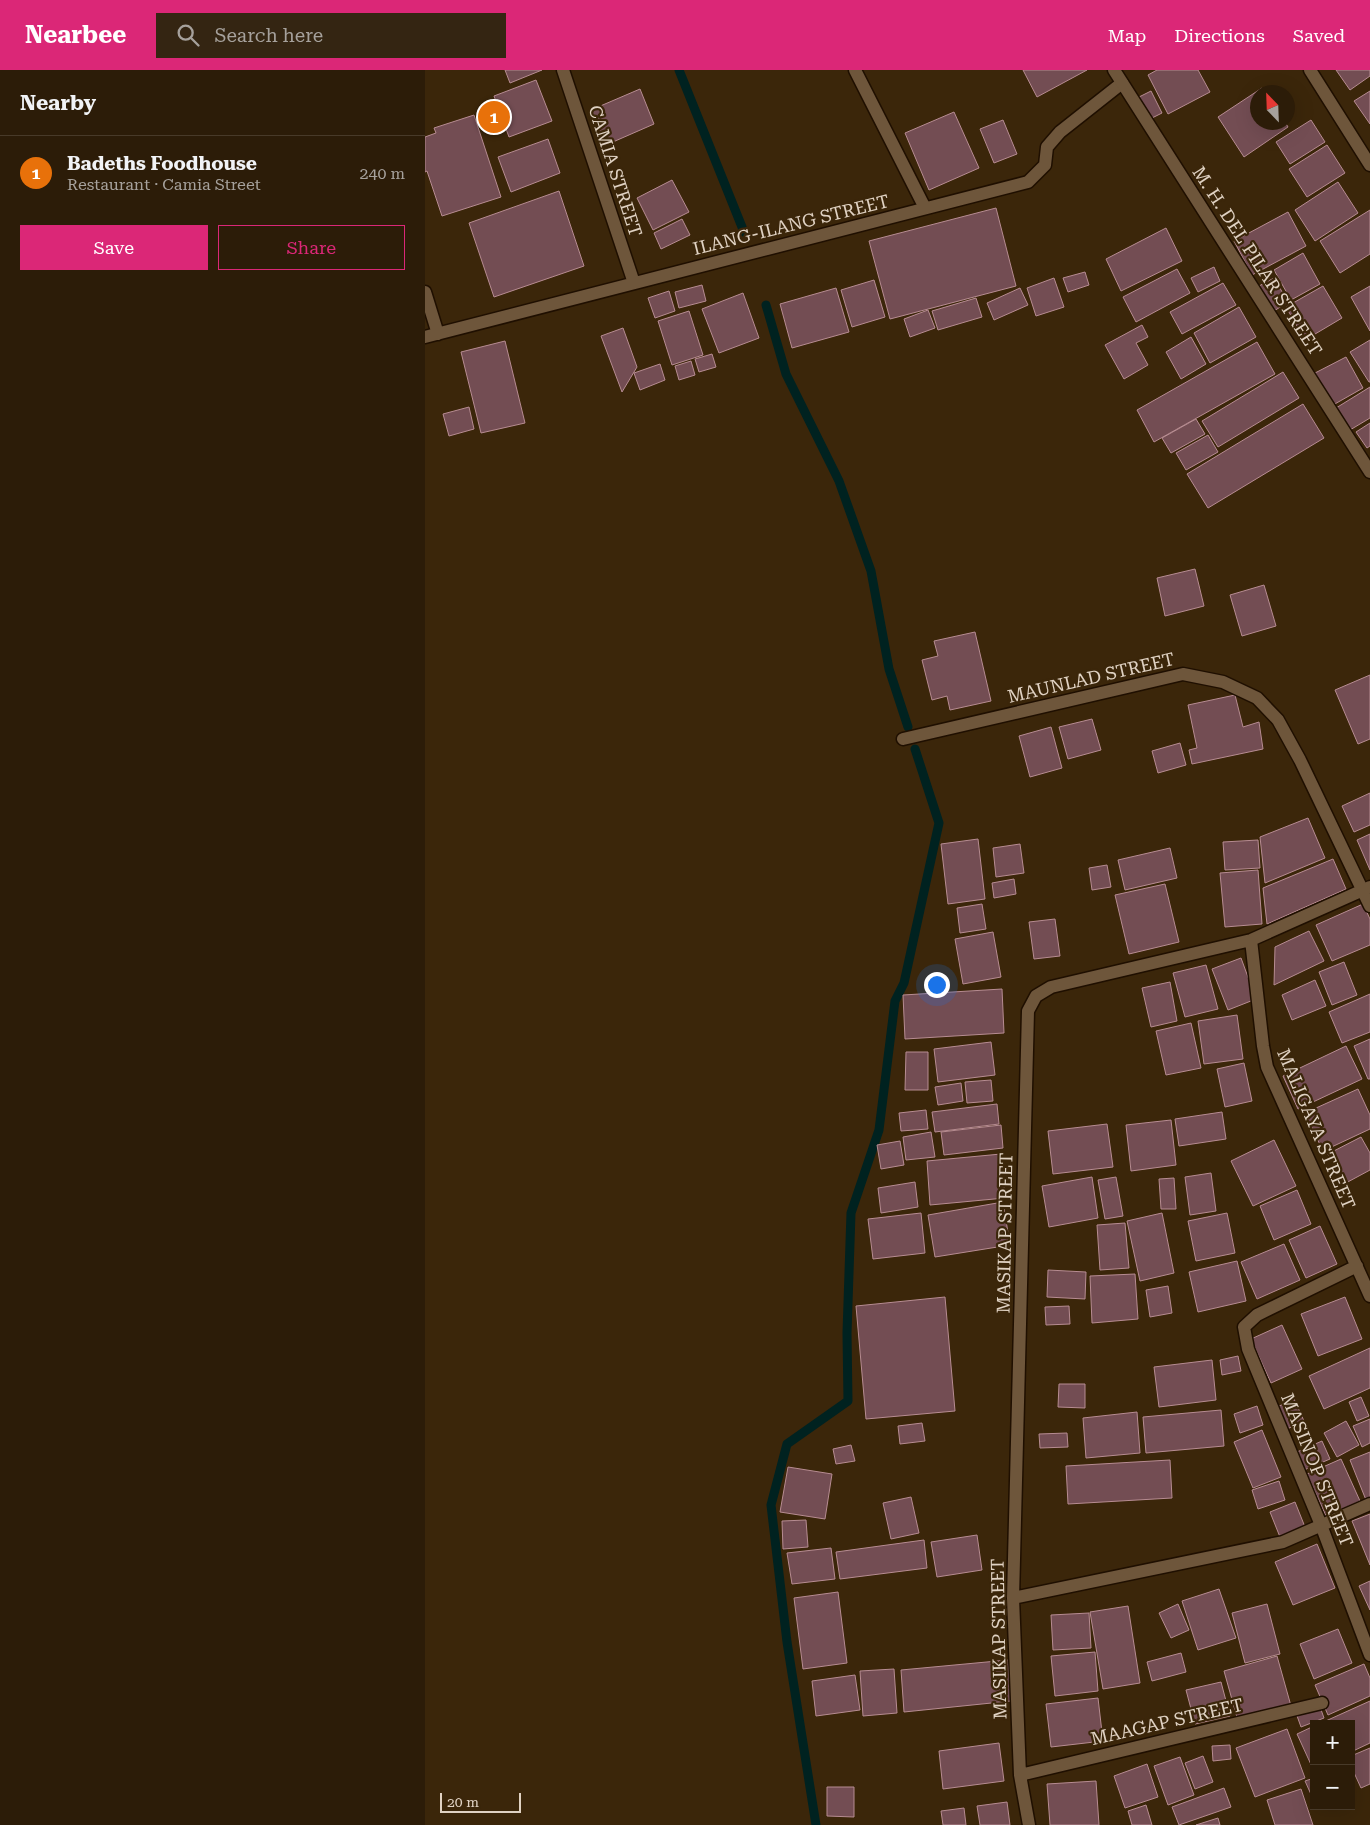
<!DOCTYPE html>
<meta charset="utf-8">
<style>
:root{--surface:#2c1c08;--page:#342512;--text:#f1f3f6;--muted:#a6a19c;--line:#483a29;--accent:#db2777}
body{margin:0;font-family:"Roboto Serif",serif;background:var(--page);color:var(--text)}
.controls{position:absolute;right:15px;bottom:15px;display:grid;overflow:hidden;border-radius:0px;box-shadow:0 5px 20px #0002}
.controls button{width:45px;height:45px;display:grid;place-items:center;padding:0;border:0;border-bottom:1px solid var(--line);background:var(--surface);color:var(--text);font:25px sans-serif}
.compass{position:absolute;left:825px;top:15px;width:45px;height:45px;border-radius:50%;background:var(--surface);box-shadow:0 5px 20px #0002;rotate:337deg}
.scale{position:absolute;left:15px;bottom:12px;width:81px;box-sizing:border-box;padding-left:5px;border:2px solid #e0d2c3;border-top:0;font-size:14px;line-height:18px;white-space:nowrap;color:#e0d2c3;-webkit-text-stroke:4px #3b260a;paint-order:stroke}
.you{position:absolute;left:511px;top:914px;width:18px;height:18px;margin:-12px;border:4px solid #fff;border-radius:50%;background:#1a73e8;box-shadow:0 0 0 8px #1a73e833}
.badge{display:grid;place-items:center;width:32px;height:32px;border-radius:50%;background:var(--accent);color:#fff;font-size:16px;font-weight:700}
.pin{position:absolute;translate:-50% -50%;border:2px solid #fff;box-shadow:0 1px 5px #0006}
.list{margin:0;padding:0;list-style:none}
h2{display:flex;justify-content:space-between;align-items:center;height:65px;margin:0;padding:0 20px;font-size:21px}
h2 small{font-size:16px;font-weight:400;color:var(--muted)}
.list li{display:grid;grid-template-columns:32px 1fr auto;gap:15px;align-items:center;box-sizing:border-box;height:75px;padding:0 20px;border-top:1px solid var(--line)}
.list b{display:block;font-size:19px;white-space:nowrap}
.list p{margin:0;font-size:16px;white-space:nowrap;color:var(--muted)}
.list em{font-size:16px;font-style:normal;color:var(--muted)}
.actions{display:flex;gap:10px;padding:15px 20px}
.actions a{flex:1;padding:11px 0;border:1px solid var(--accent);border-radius:0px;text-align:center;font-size:18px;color:var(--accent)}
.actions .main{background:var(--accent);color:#fff}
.icon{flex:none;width:28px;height:28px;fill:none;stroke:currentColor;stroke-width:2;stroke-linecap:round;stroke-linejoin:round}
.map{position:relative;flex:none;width:945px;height:1755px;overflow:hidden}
header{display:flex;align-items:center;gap:30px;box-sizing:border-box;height:70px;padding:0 25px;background:var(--accent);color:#fff}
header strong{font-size:24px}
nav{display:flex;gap:28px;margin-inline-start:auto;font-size:18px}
.search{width:350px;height:45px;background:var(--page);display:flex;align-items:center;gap:12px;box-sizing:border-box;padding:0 18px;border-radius:0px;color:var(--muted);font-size:19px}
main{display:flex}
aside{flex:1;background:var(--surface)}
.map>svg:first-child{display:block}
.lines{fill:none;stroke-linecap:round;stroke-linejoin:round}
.stream{stroke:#002220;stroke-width:9}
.building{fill:#734d53;stroke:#b78c92}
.minor-casing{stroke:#1f0f00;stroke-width:15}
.tertiary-casing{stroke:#1f0f00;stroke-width:15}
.minor{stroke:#6e563b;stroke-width:12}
.tertiary{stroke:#6e563b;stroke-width:12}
.labels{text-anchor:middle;stroke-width:4.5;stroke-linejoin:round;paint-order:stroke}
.street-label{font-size:18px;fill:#e0d2c3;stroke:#3b260a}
</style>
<header>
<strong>Nearbee</strong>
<div class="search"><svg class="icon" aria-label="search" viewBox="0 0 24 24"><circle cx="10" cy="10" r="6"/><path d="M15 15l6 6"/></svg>Search here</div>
<nav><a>Map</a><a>Directions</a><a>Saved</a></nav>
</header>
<main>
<aside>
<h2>Nearby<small></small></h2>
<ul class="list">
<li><span class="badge" style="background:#e8710a">1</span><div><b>Badeths Foodhouse</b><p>Restaurant · Camia Street</p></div><em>240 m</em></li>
</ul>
<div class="actions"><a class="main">Save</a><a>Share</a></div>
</aside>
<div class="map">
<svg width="945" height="1755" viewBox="0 0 945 1755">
<rect width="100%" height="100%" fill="#3b260a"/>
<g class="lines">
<!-- stream -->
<path class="stream" d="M254,0L319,162
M341,235L361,304L414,411L446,501L464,599L483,657
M391,1755L362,1572L346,1435L362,1374L423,1331L422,1263L426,1143L454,1060L470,931L479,913L514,753L490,679"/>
</g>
<!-- building -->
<path class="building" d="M80,0H117L85,13Z
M598,0H662L612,27Z
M732,0H773L785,22L743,44L723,5Z
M911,0H945V6L925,20Z
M111,10L127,51L84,67L69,26Z
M837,18L840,22H832V52H860L863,57L819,87L793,47Z
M215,19L229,54L181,75L166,40Z
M726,21L737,43L725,49L714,27Z
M945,21V54L929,31Z
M529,42L554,98L504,120L480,63Z
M49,45L76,127L17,146L2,101L0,102V67L11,63L9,58Z
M578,50L592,84L569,93L555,59Z
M886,50L900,72L865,94L851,72Z
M123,69L135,103L86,122L73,87Z
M902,75L920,103L882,127L864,99Z
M247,110L264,142L228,160L212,128Z
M913,112L933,143L890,171L870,140Z
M134,121L159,196L69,227L44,153Z
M571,138L591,216L465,249L444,171Z
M945,140V184L915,203L895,171Z
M863,142L881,176L827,205L809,171Z
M257,149L265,165L236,179L229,163Z
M741,158L757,191L696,221L681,189Z
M878,183L895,214L866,230L849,200Z
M789,197L795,211L773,222L766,208Z
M752,199L765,223L711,252L698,227Z
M660,202L664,215L643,222L638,208Z
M629,208L639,237L611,246L602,218Z
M849,208L863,232L849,241L834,216Z
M449,210L460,247L427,257L416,220Z
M798,213L811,235L757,264L745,242Z
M277,215L281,231L254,238L250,222Z
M898,216L917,248L880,270L861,237Z
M945,216V261L926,227Z
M411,218L424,262L367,278L355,234Z
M595,218L603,235L569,250L562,233Z
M244,221L250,241L230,248L223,228Z
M318,223L334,268L294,283L277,239Z
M551,228L557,247L513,260L507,241Z
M814,237L831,267L785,293L769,263Z
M503,240L510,258L485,267L479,249Z
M264,241L278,285L247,295L233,251Z
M717,255L723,267L711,273L723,295L699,309L680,275Z
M198,258L212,297L197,322L176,266Z
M766,267L781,294L756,309L741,282Z
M945,270V312H944L925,282Z
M80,271L100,353L56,363L36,282Z
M832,272L850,304L729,372L712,340Z
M287,284L291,297L274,302L270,289Z
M921,287L938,318L908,335L890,303Z
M266,291L270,305L254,310L250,296Z
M235,294L240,310L215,320L209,303Z
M858,302L874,328L793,377L777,351Z
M945,317V348L925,360L911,338Z
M878,334L899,368L783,438L762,404Z
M44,337L49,359L24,366L18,344Z
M771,349L780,364L746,383L737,368Z
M945,353V376L942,378L931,362Z
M783,365L793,382L761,400L751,383Z
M770,499L779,536L740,546L732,508Z
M839,515L851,556L817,566L805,525Z
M550,562L566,631L525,640L522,626L507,630L497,590L513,586L509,571Z
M945,605V669L933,674L910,620Z
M810,625L818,657L834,652L838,679L767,694L764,680L772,678L763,635Z
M667,649L676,680L643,689L634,657Z
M626,657L637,698L605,707L594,666Z
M755,673L761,695L733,703L727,681Z
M945,723V755L929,762L917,736Z
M883,748L900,788L840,813L835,767Z
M945,764V800L932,770Z
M553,769L560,829L523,834L516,774Z
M833,770L835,798L800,800L798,772Z
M595,774L599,803L571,807L568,778Z
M745,778L752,808L700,820L693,790Z
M908,789L921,819L842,854L838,818Z
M682,795L686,817L667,820L664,798Z
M833,800L837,854L800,857L795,803Z
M589,809L591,824L569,828L567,813Z
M740,814L754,872L704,884L690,825Z
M557,834L561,859L535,863L532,838Z
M938,834L945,849V875L907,891L891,855Z
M630,849L635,886L609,889L604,852Z
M884,861L899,891L849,915L850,877Z
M568,862L576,907L538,914L530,869Z
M816,888L831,929L803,940L787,899Z
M919,892L932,925L907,935L894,902Z
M781,895L793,939L760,947L748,903Z
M890,910L901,936L867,950L857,925Z
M745,912L752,951L726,957L717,918Z
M577,919L579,963L480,969L478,925Z
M945,924V962L917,973L904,942Z
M812,945L818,989L779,994L773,951Z
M766,953L776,998L741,1005L731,961Z
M945,969V1009H943L929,976Z
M566,972L570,1005L513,1012L509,979Z
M921,976L937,1009L873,1039L858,1006Z
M481,982H503V1020H480Z
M819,993L827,1031L800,1037L792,999Z
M566,1010L568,1031L542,1033L540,1012Z
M536,1013L538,1031L513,1035L510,1017Z
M933,1019L945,1045V1059L898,1081L880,1043Z
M572,1034L574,1054L510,1062L507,1042Z
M501,1040L503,1059L476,1061L474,1043Z
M797,1042L801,1069L754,1076L750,1049Z
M746,1050L751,1095L706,1101L701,1055Z
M682,1054L688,1097L628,1104L623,1061Z
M576,1055L578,1078L519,1085L516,1062Z
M506,1062L510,1087L481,1090L478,1067Z
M936,1067L945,1083V1100L919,1114L903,1084Z
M849,1070L871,1116L828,1136L806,1091Z
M475,1071L479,1095L456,1099L452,1075Z
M576,1084L580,1128L505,1135L502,1091Z
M786,1103L791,1141L765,1145L760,1107Z
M667,1107L673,1148L624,1157L617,1116Z
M691,1107L698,1146L680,1149L673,1110Z
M749,1108L751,1139H736L734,1109Z
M490,1112L493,1137L456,1143L453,1118Z
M872,1120L886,1154L849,1170L835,1136Z
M578,1132L585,1175L510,1187L503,1145Z
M496,1143L500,1183L448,1189L443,1149Z
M737,1143L749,1203L715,1211L702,1151Z
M802,1143L810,1183L771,1191L763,1151Z
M700,1153L704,1198L675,1200L672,1155Z
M895,1156L912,1194L881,1208L864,1170Z
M859,1174L875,1210L832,1229L816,1192Z
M812,1191L821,1231L773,1242L764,1202Z
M623,1200L661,1202L660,1229L622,1227Z
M710,1204L713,1249L667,1253L665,1206Z
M743,1216L747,1243L725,1247L721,1220Z
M520,1227L530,1341L441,1349L431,1236Z
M920,1227L937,1269L893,1286L876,1244Z
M644,1236L645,1254L621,1255L620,1237Z
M857,1255L877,1299L846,1313L826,1269Z
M945,1278V1318L899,1339L884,1306Z
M813,1286L816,1301L797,1305L795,1290Z
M787,1290L791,1330L734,1337L729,1297Z
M634,1314H660V1338L633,1337Z
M936,1327L944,1346L932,1351L924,1332Z
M869,1329L879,1351L860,1360L850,1338Z
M832,1336L838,1355L815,1363L809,1344Z
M796,1340L799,1376L721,1383L718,1347Z
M712,1342L715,1383L661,1388L658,1348Z
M945,1349V1373L937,1377L928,1356Z
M921,1351L934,1375L912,1387L899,1363Z
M497,1353L500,1371L475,1374L473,1356Z
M837,1360L856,1407L828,1418L809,1372Z
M642,1363L643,1377L615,1378L614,1364Z
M897,1371L905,1389L879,1400L872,1382Z
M426,1375L430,1391L411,1394L408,1379Z
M945,1382V1429L941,1430L925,1390Z
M916,1389L935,1431L901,1446L882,1404Z
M745,1390L747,1428L643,1434L641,1396Z
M363,1397L407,1404L400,1449L355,1442Z
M854,1411L860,1430L833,1439L827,1420Z
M486,1427L494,1463L466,1469L458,1433Z
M870,1432L880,1457L855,1467L845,1442Z
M945,1444V1495L927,1451Z
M381,1450L383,1477L358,1479L357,1451Z
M552,1465L557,1500L512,1507L506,1472Z
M499,1470L502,1498L415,1509L411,1482Z
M892,1474L910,1518L868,1535L850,1492Z
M406,1478L410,1509L367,1514L362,1483Z
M945,1511V1540L934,1516Z
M794,1519L811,1568L773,1580L757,1531Z
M413,1522L422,1593L378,1599L369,1528Z
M753,1534L764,1560L746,1568L734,1543Z
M842,1534L855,1584L820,1593L807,1543Z
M703,1536L715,1613L678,1619L665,1542Z
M664,1543L666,1578L628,1580L626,1545Z
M913,1559L927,1593L889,1609L875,1574Z
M670,1582L673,1621L630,1626L626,1586Z
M756,1583L761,1602L727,1611L722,1592Z
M852,1586L866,1636L813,1651L799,1601Z
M583,1590L586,1631L479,1642L476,1600Z
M939,1594L945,1608V1626L903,1645L890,1615Z
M469,1599L472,1643L438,1646L435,1601Z
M430,1605L435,1640L391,1646L387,1611Z
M796,1612L805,1646L770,1654L761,1620Z
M673,1628L678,1671L626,1677L621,1634Z
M945,1631V1673L926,1682V1654H894Z
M894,1634L899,1648L876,1657L871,1643Z
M889,1656V1699H888L872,1664Z
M862,1659L880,1708L830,1727L811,1678Z
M574,1673L579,1711L518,1719L514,1681Z
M805,1675L806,1689L788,1691L787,1676Z
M945,1678V1714L936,1718L926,1696V1686Z
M778,1686L788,1712L770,1719L760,1693Z
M755,1687L769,1725L743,1735L729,1696Z
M722,1694L733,1727L700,1738L689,1706Z
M889,1708V1731L880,1711Z
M671,1711L674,1755H625L622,1714Z
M402,1717H429V1747L402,1746Z
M799,1718L806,1737L754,1755L747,1737Z
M876,1719L888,1755H850L842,1730Z
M582,1732L585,1755H555L552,1736Z
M721,1735L727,1755H707L703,1741Z
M539,1738L541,1755H518L516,1741Z
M793,1748L795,1755H771Z"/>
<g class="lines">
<!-- minor casing -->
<g class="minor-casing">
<path id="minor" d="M138,0L209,213
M430,0L500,138
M0,222L13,264
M0,267L603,112L620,95L622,77L635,62L697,13
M478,669L758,604L798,612L832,628L853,650L875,690L945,836
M826,870L838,976L842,997L945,1226
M932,1196L832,1245L819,1257L823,1279L896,1455L945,1585
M588,1528L858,1472L945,1434
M595,1705L897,1633
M604,1755L595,1705L588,1528L603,941L611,926L626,917L826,870L945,817"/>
</g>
<!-- tertiary casing -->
<g class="tertiary-casing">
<path id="tertiary" d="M689,0L945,402
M885,0L945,95"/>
</g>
<!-- minor -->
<use href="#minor" class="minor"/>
<!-- tertiary -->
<use href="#tertiary" class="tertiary"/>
</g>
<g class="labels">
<!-- street labels -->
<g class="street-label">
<text transform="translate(190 101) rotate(72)" y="6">CAMIA STREET</text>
<text transform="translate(366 155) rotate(-14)" y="6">ILANG-ILANG STREET</text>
<text transform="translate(832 191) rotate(57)" y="6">M. H. DEL PILAR STREET</text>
<text transform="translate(666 608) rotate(-13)" y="6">MAUNLAD STREET</text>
<text transform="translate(891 1059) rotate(67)" y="6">MALIGAYA STREET</text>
<text transform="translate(580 1163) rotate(-89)" y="6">MASIKAP STREET</text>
<text transform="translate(892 1400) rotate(68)" y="6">MASINOP STREET</text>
<text transform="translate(574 1569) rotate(-91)" y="6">MASIKAP STREET</text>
<text transform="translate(742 1652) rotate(-13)" y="6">MAAGAP STREET</text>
</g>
</g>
</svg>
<div class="controls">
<button>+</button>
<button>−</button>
</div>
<svg class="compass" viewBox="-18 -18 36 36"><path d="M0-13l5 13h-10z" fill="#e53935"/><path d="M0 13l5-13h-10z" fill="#a6a19c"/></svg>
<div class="scale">20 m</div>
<div class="you"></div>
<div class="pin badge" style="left:69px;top:47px;background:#e8710a">1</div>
</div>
</main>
